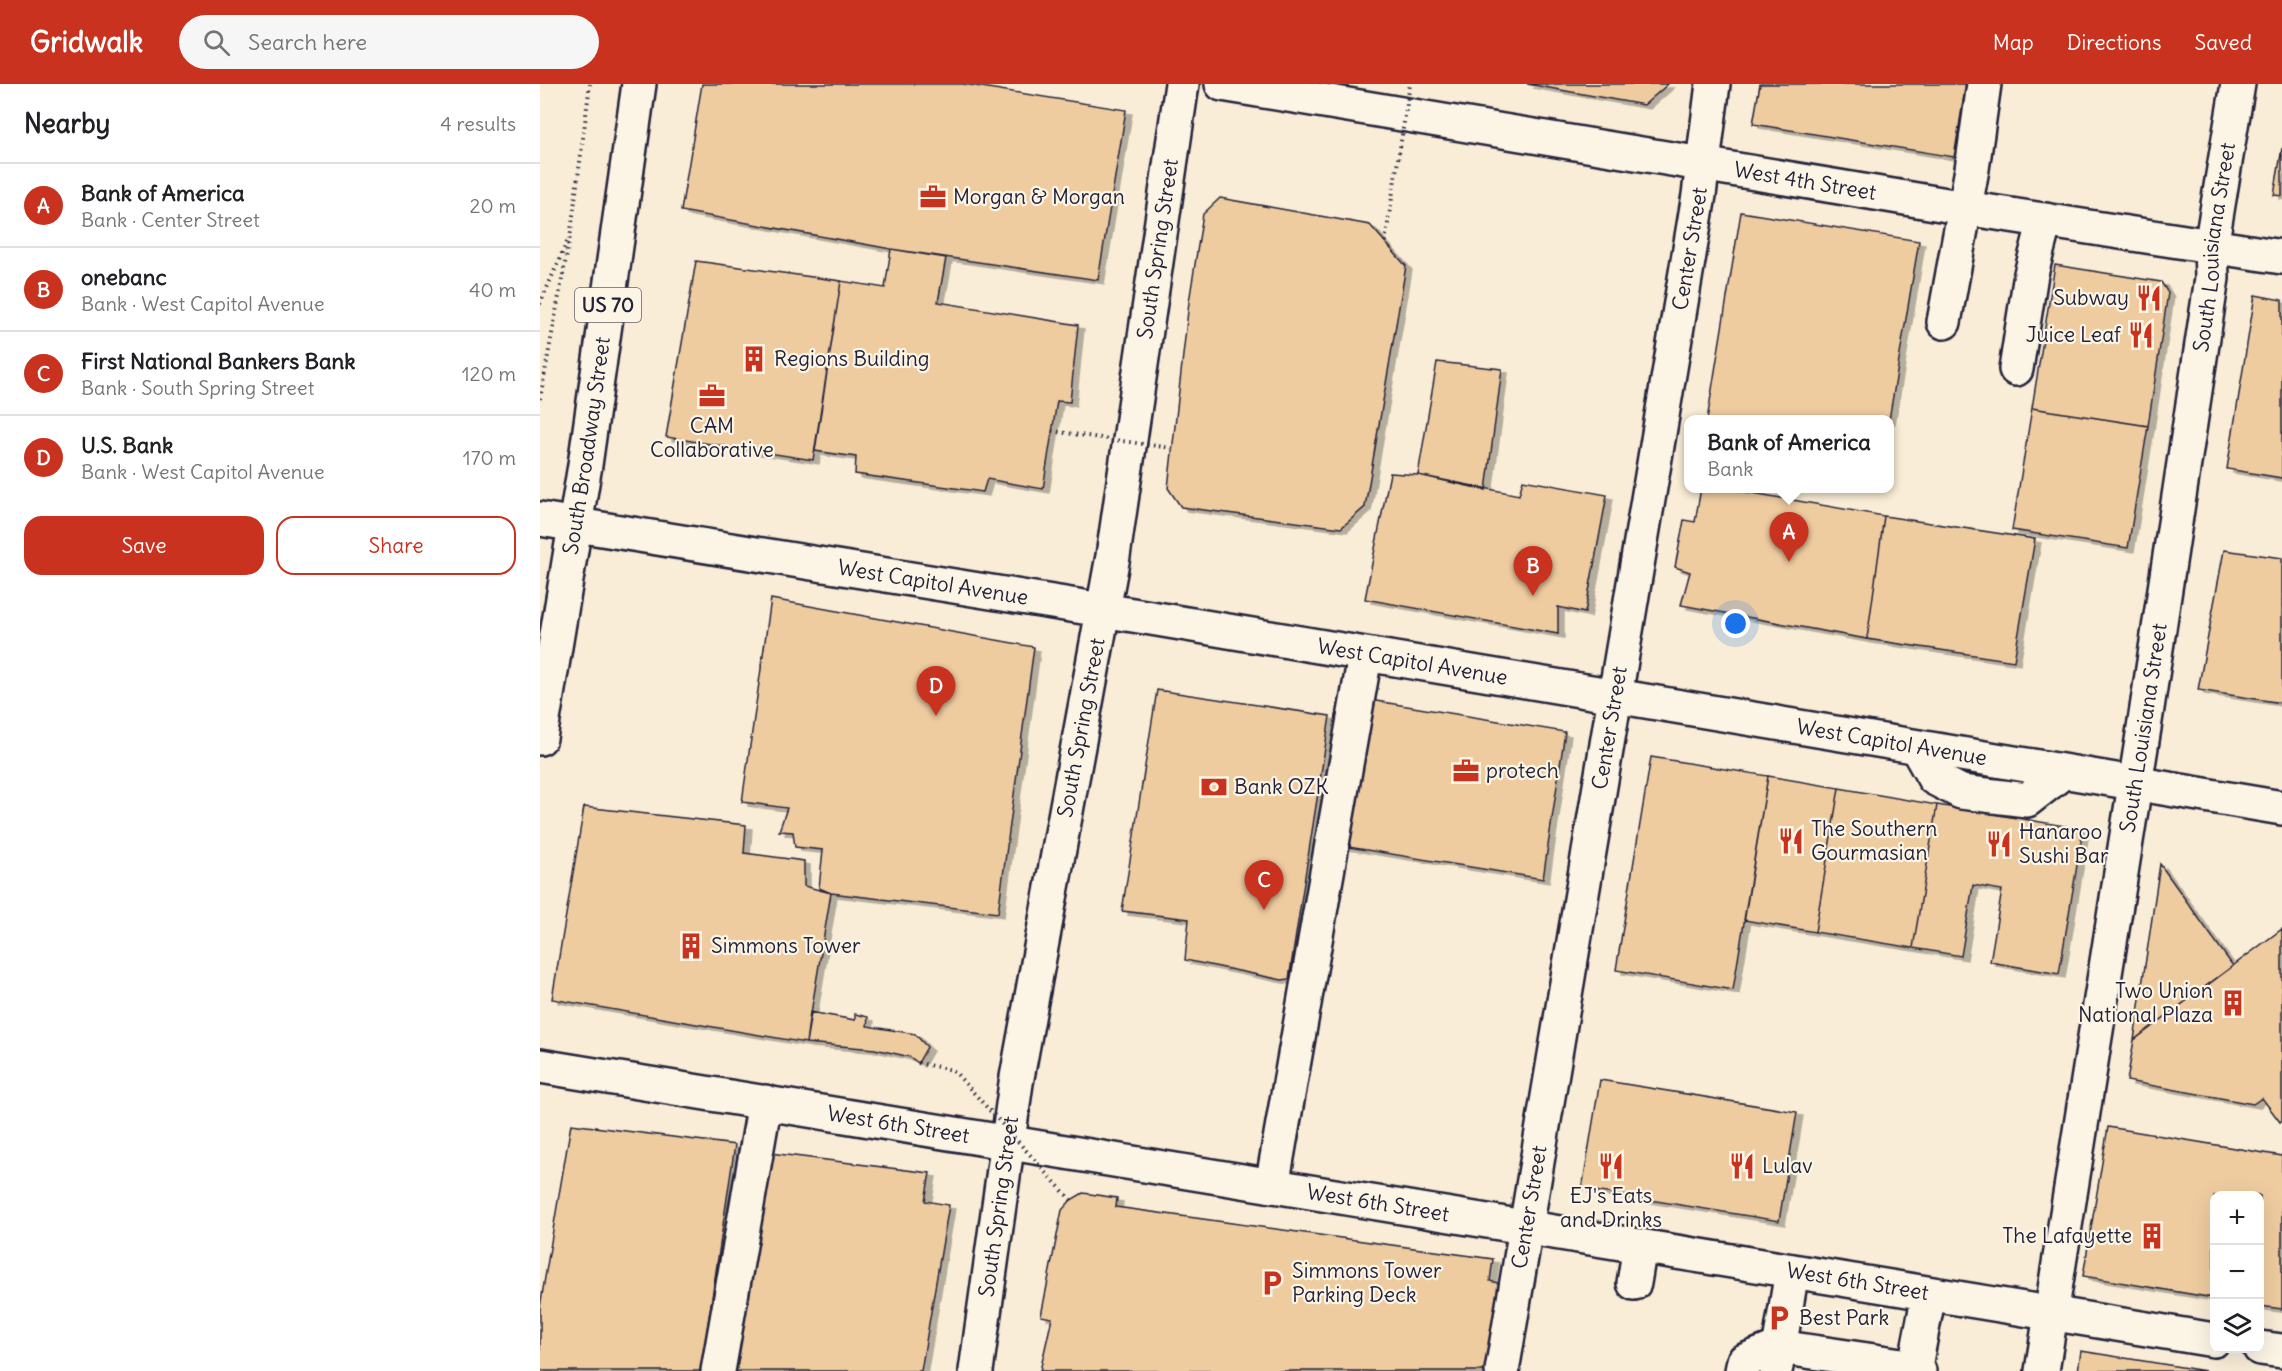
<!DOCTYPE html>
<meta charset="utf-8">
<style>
:root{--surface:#fff;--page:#f6f6f6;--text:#202124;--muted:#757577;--line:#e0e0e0;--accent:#c8321e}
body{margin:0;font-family:Delius,sans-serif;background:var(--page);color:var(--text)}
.controls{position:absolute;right:18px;bottom:18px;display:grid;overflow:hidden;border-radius:12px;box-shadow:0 6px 24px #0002}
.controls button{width:54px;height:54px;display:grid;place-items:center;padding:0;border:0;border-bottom:2px solid var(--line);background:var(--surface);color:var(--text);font:30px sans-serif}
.you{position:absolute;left:1196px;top:540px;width:21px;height:21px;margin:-15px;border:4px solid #fff;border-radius:50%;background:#1a73e8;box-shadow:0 0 0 9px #1a73e833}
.badge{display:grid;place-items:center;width:39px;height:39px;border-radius:50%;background:var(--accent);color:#fff;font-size:20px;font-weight:700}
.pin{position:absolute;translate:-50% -50px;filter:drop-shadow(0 2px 3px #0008)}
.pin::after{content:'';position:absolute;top:32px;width:21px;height:18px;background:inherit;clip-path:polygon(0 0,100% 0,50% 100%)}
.popup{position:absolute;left:1144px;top:331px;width:210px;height:78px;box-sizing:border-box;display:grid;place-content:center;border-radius:12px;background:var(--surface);filter:drop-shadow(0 2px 4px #0005);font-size:20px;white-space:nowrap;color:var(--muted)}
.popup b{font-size:22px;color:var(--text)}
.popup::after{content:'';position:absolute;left:50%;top:100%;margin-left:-12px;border:12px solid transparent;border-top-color:var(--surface)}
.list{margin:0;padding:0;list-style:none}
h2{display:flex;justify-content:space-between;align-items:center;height:78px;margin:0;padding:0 24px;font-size:26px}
h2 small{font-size:20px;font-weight:400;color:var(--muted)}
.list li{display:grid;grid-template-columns:39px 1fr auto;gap:18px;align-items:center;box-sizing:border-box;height:84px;padding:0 24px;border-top:2px solid var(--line)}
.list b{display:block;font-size:22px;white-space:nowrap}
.list p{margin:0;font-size:20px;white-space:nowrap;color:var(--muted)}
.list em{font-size:20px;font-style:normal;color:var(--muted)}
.actions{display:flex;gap:12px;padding:18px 24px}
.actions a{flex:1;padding:14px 0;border:2px solid var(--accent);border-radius:18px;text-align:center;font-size:21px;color:var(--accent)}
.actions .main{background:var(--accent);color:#fff}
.icon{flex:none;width:33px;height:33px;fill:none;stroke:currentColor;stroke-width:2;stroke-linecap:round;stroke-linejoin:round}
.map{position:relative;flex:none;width:1742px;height:1287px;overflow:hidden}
header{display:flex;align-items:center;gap:36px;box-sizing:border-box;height:84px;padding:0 30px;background:var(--accent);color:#fff}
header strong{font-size:28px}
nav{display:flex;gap:33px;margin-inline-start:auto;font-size:21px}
.search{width:420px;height:54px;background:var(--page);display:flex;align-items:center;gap:15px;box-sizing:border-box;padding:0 21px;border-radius:33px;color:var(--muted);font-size:22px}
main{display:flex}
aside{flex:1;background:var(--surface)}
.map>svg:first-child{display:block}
.building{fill:#efcca0;stroke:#22223b;stroke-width:1.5;filter:url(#shadow)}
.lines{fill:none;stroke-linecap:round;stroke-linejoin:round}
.minor-casing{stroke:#22223b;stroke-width:38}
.major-casing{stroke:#22223b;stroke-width:38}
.path{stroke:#22223b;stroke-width:4;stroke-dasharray:1.5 4.5;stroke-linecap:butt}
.minor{stroke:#fcf5e5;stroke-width:33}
.major{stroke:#fcf5e5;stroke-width:33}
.path-bridge{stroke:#22223b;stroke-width:4;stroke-dasharray:1.5 4.5;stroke-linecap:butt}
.labels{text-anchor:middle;stroke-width:4.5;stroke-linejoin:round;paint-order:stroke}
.shield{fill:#fcf5e5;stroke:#63616e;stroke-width:1.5}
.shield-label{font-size:20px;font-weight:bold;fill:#22223b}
.street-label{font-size:21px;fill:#22223b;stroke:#fcf5e5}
.poi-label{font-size:21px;fill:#22223b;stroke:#fcf5e5;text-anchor:start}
</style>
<header>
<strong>Gridwalk</strong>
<div class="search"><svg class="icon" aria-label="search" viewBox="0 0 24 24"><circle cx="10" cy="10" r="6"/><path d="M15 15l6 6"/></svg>Search here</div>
<nav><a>Map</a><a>Directions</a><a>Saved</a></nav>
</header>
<main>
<aside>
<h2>Nearby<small>4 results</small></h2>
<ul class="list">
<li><span class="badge">A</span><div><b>Bank of America</b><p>Bank · Center Street</p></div><em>20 m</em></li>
<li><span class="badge">B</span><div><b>onebanc</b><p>Bank · West Capitol Avenue</p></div><em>40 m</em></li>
<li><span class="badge">C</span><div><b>First National Bankers Bank</b><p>Bank · South Spring Street</p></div><em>120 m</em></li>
<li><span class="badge">D</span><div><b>U.S. Bank</b><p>Bank · West Capitol Avenue</p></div><em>170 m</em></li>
</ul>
<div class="actions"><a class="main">Save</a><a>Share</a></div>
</aside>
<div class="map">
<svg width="1742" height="1287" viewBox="0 0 1742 1287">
<defs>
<filter id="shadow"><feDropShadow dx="6" dy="4" stdDeviation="0" flood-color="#0004"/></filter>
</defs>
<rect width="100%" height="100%" fill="#f9edd7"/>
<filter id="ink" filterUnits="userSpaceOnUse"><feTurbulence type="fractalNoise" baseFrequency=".0167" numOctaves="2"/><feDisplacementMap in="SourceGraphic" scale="12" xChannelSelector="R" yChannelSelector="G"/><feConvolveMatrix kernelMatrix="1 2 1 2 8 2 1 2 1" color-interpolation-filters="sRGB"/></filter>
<g filter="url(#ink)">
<!-- building -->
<path class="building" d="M162,0H423L586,26L558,196L351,165L141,127Z
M987,0H1128L1104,21Z
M1220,0H1426L1414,73L1213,40Z
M1742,64V112L1734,111Z
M680,114L830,141L866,182L825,423L801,444L641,423L628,404L649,218L663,130Z
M1201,128L1379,157L1349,336H1167Z
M351,165L406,174L398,218L538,241L530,318L517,317L503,405L447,395L443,408L315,390L316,373L275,367L301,197L345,204Z
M156,177L301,197L273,376L126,353Z
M1515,181L1621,198L1628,209L1608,342L1492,324Z
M1715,211L1742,216V394L1687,385Z
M897,278L962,285L946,406L878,391Z
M1492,324L1608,342L1588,464L1472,446Z
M850,389L878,391L979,411L983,396L1067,411L1045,529L1018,523V550L825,515Z
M1161,404H1184L1344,432L1327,555L1141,521L1150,488L1135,483L1144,436L1155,438Z
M1344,432L1495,455L1474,577L1327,555Z
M1684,466L1742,474V619L1658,606Z
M231,515L494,563L458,829L291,809L279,804L283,766L255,763L253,748L239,747L247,724L202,718Z
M617,606L790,632L749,895L742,896L645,876L649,835L582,827Z
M824,615L1025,648L1003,795L802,762Z
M1111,673L1228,692L1193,906L1076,886Z
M1228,692L1299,704L1275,848L1204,836Z
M1299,704L1397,721L1373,864L1275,848Z
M1397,721L1543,745L1519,890L1450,878L1462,806L1433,801L1421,872L1373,864Z
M44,723L206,741L204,769L264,777V802L291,809L266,959L12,915Z
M1620,780L1693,882L1594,956Z
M1742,845V1036L1740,1038L1722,1014L1713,1020L1587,997L1594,956Z
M270,928L315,936V930L328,933L327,942L375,950L387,963L378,979L370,973L335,965L266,959Z
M1060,996L1257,1028L1239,1137L1042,1105Z
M31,1040L195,1061L161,1287H0V1223Z
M1568,1043L1742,1072V1225L1720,1222V1112H1674V1214L1543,1192Z
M230,1069L390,1089L385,1117L409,1121L381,1287H170Z
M543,1109L577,1114L576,1123L953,1175L950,1197L962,1200L950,1250L962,1253L955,1287H500L512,1234L501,1232L522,1126L531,1116Z
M1541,1267L1666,1287H1538Z"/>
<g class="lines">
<!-- minor casing -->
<g class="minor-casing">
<g id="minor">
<path id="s1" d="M682,0L1425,124L1742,173"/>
<path d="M1404,238L1432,85L1444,0"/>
<path d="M1476,285L1491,190L1505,136"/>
<path d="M1377,664L1394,694L1421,708L1487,716L1523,688"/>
<path id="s2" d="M0,982L1674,1256"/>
<path d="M732,1102L825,572"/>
<path d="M1094,1199L1100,1162"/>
<path d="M1720,1264L1742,1267"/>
<path d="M1236,1283L1252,1187"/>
<path d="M178,1287L225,1018"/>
<path id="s3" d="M436,1287L476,999L573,472L642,0"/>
<path id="s4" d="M962,1287L1159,111L1173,0"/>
<path d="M1202,1287L1204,1277L1239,1263L1375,1283L1379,1287"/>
<path d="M1374,1287L1389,1210"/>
<path id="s5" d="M1502,1287L1604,644L1672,194L1671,163L1698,0"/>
</g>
</g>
<!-- major casing -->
<g class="major-casing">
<g id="major">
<path id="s6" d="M0,435L599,532L1742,724"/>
<path id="s7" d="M0,654L45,381L99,0"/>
</g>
</g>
<!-- path -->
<path class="path" d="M0,220L28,156
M0,315L31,147L50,0"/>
<!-- minor -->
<use href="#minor" class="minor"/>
<!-- major -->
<use href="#major" class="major"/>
<!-- path-bridge -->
<path class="path-bridge" d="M845,158L870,0
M512,347L631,364
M378,979L413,986L531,1116"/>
</g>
</g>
<!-- icons -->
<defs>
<g id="office-bare" transform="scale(2.07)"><path d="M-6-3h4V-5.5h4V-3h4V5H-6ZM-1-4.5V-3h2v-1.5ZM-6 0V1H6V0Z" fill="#c8321e" stroke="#fcf5e5" stroke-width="2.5" paint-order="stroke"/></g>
<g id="restaurant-bare" transform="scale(2.07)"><path d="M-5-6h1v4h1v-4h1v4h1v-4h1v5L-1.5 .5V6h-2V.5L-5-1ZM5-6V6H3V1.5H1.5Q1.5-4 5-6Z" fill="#c8321e" stroke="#fcf5e5" stroke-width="2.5" paint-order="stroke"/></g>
<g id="building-bare" transform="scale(2.07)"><path d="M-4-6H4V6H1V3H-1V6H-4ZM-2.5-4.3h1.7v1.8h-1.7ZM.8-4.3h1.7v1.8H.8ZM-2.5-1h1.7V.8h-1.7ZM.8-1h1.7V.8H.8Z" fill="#c8321e" stroke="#fcf5e5" stroke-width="2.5" paint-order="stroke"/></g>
<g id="bank-bare" transform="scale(2.07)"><path d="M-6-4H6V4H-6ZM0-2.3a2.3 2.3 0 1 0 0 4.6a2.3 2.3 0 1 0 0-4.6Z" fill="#c8321e" stroke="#fcf5e5" stroke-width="2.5" paint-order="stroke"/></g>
<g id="parking-bare" transform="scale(2.07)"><path d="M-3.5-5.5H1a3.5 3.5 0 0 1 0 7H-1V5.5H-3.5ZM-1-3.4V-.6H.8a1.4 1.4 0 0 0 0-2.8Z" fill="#c8321e" stroke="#fcf5e5" stroke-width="2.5" paint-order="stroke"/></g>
</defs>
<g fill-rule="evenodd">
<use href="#office-bare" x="393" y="113"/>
<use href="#restaurant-bare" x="1609" y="214"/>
<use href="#restaurant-bare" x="1601" y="251"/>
<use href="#building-bare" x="214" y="275"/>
<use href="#office-bare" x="172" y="312"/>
<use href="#office-bare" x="926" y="687"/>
<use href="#bank-bare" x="674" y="703"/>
<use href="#restaurant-bare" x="1251" y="757"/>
<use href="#restaurant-bare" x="1459" y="760"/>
<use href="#building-bare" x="151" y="862"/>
<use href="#building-bare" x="1693" y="919"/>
<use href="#restaurant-bare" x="1071" y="1082"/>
<use href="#restaurant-bare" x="1202" y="1082"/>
<use href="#building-bare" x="1612" y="1152"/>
<use href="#parking-bare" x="732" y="1199"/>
<use href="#parking-bare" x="1239" y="1234"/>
</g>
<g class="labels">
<!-- shield labels -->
<rect class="shield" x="35" y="204" width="66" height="34" rx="4.5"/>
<g class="shield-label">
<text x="68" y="228">US 70</text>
</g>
<!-- street labels -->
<g class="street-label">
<text dy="7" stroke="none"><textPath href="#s1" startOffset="591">West 4th Street</textPath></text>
<text dy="7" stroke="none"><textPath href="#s5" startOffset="1137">South Louisiana Street</textPath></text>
<text dy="7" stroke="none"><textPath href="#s3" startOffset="1137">South Spring Street</textPath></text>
<text dy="7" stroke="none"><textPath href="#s4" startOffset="1138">Center Street</textPath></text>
<text dy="7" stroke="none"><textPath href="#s7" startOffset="296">South Broadway Street</textPath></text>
<text dy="7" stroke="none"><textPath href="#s6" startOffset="398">West Capitol Avenue</textPath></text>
<text dy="7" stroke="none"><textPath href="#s6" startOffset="884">West Capitol Avenue</textPath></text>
<text dy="7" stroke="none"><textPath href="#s3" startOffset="652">South Spring Street</textPath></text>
<text dy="7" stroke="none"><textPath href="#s4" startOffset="652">Center Street</textPath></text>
<text dy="7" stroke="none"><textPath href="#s5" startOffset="651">South Louisiana Street</textPath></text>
<text dy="7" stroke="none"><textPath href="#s6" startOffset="1370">West Capitol Avenue</textPath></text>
<text dy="7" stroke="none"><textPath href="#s2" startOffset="363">West 6th Street</textPath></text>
<text dy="7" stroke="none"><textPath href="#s2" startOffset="849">West 6th Street</textPath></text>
<text dy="7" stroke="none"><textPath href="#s3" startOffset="166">South Spring Street</textPath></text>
<text dy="7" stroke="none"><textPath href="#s4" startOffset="166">Center Street</textPath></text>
<text dy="7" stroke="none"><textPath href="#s2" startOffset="1335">West 6th Street</textPath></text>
</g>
<!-- poi labels -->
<g class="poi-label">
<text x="413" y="120">Morgan &amp; Morgan</text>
<text x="1589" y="221" text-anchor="end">Subway</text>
<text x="1581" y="258" text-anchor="end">Juice Leaf</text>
<text x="234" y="282">Regions Building</text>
<text x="172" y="349" text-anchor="middle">CAM<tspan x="172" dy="24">Collaborative</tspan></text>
<text x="946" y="694">protech</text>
<text x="694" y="710">Bank OZK</text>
<text x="1271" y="752">The Southern<tspan x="1271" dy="24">Gourmasian</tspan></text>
<text x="1479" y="755">Hanaroo<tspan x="1479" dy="24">Sushi Bar</tspan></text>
<text x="171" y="869">Simmons Tower</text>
<text x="1673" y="914" text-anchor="end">Two Union<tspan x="1673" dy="24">National Plaza</tspan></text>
<text x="1222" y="1089">Lulav</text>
<text x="1071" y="1119" text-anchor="middle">EJ's Eats<tspan x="1071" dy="24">and Drinks</tspan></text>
<text x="1592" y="1159" text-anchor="end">The Lafayette</text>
<text x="752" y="1194">Simmons Tower<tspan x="752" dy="24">Parking Deck</tspan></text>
<text x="1259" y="1241">Best Park</text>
</g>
</g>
</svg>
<div class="controls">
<button>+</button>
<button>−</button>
<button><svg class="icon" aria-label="layers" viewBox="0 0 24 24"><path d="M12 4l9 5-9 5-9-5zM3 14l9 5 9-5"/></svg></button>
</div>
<div class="you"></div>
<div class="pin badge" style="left:1249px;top:478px">A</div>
<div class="popup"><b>Bank of America</b>Bank</div>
<div class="pin badge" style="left:993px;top:512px">B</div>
<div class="pin badge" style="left:724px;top:826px">C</div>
<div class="pin badge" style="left:396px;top:632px">D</div>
</div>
</main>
